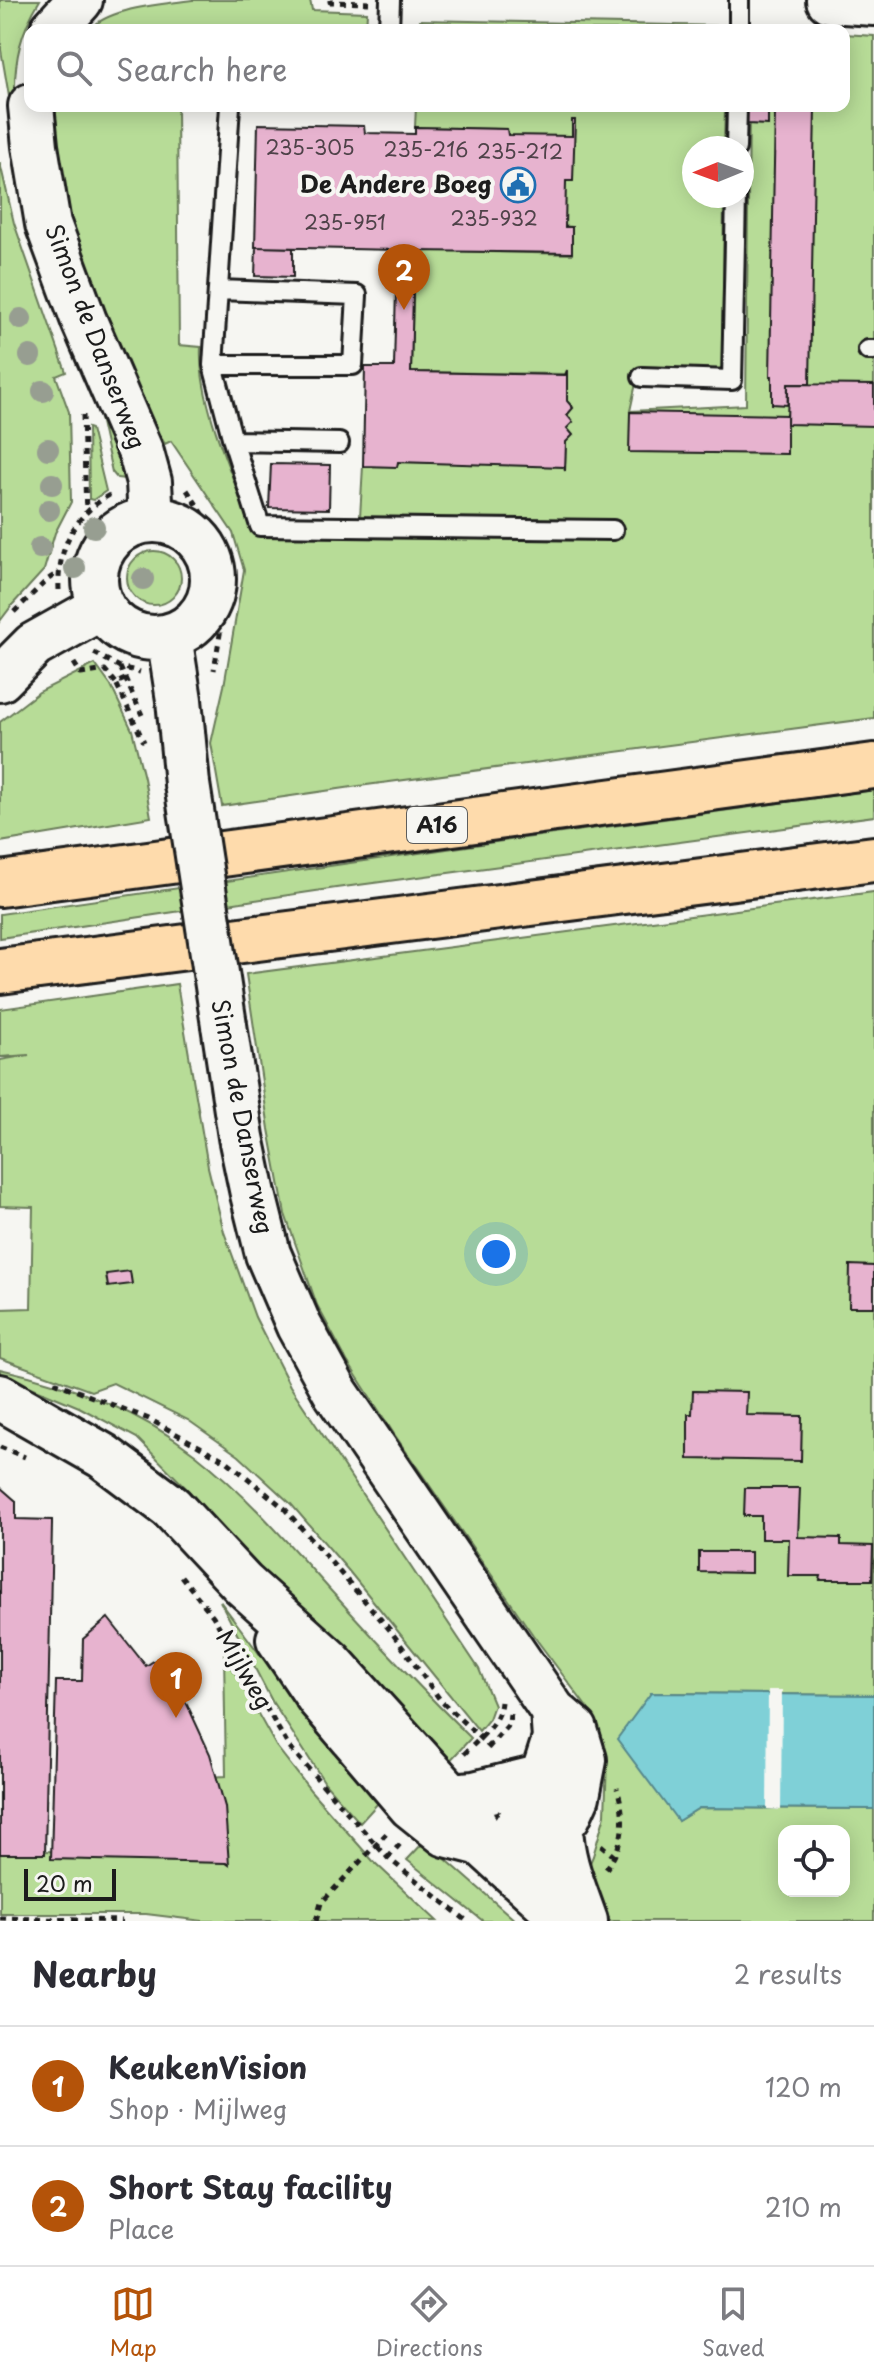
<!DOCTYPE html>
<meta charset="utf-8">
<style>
:root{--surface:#fff;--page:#f2f2f3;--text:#2b2b33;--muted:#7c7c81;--line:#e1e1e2;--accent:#b45309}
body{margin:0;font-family:"Playpen Sans",sans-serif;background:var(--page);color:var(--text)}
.controls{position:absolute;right:24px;bottom:24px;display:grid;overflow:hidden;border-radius:16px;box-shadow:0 4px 20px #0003}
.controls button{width:72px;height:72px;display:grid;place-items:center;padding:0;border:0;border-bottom:2px solid var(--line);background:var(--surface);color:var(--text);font:40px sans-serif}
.compass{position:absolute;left:682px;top:136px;width:72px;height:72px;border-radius:50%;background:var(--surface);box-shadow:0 4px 20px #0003;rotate:269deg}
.scale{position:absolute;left:24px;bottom:20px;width:92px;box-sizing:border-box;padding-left:8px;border:4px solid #1c1c1c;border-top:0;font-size:22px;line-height:28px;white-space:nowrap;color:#1c1c1c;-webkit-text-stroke:6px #f6f6f2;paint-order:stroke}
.you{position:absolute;left:496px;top:1254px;width:28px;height:28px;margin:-20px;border:6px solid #fff;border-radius:50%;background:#1a73e8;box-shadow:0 0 0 12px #1a73e833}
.badge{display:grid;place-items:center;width:52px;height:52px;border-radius:50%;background:var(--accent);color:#fff;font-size:26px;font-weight:700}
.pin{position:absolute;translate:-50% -66px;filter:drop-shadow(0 2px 4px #0008)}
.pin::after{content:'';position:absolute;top:42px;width:28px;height:24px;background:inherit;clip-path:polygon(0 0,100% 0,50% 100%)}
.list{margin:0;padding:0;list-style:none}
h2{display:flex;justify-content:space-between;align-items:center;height:104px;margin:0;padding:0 32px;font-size:34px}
h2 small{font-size:26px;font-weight:400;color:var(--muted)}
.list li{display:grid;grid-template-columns:52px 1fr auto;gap:24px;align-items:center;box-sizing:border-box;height:120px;padding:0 32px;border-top:2px solid var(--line)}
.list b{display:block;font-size:30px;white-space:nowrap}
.list p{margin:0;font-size:26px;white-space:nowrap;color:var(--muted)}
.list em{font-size:26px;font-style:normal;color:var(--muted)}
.icon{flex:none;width:44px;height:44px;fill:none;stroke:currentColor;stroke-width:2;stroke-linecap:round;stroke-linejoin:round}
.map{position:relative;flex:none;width:874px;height:1921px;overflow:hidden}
.search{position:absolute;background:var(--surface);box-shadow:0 4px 20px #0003;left:24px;right:24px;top:24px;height:88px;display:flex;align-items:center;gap:20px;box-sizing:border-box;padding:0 28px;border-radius:16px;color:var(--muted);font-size:30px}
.sheet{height:344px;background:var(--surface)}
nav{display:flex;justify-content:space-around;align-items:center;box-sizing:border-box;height:112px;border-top:2px solid var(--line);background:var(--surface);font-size:22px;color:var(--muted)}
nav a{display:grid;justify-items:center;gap:4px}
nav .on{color:var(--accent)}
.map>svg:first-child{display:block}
.green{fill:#b7dc97;stroke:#6a7c5a;stroke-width:2;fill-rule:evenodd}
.water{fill:#7fd0d7;stroke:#57888c;stroke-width:2}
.pier{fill:#f6f6f2}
.building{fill:#e7b3cf;stroke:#1c1c1c;stroke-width:2}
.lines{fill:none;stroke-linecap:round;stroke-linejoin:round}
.lane-casing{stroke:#1c1c1c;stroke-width:24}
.secondary-casing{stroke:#1c1c1c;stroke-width:50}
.highway-casing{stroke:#1c1c1c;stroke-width:50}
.path{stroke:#1c1c1c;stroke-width:5;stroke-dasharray:6 6;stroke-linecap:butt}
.lane{stroke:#f6f6f2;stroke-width:18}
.secondary{stroke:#f6f6f2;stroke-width:44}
.highway{stroke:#fedbac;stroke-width:44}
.secondary-bridge-casing{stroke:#1c1c1c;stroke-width:50;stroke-linecap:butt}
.secondary-bridge{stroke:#f6f6f2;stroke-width:44}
.tree{fill:#979e91}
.labels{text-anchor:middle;stroke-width:8;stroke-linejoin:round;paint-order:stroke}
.number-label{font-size:20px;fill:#4f4249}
.shield{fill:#f6f6f2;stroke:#5d5d5c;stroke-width:2}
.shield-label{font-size:22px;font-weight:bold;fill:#1c1c1c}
.poi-label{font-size:24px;font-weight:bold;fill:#1c1c1c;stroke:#f6f6f2;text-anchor:end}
.street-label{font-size:24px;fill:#1c1c1c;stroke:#f6f6f2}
</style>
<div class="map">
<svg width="874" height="1921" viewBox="0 0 874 1921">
<rect width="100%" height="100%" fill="#f6f6f2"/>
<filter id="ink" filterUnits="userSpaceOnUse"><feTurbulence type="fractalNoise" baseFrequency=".0125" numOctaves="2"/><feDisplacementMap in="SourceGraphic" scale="16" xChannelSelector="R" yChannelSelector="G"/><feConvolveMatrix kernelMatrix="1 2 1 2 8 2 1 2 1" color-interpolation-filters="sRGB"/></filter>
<g filter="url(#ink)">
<!-- green -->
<path class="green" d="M0,0H40C21,31 14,59 15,95L122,457L126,479L117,478L112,472L91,377L16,137L1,50Z
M192,0H310L312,10L367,12L366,30H89C110,7 161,5 192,0Z
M420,20L725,26V30H420Z
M844,34L874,36V718L359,786L222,806L211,743L224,686L244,570L233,533L171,441L165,444L127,383L85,280L62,192L55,106H177L179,345L201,347C198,404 235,481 255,535L359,534L363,466L397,462L565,465L567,415L573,407L567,401L566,374L411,372L414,250L572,254V227L565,226V181L508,135L507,129L415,127L416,106H725L724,148H694V196H724L722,375L638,374L630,411L746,405L749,106H844Z
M0,163L14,223L66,372L56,376L69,412L71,502L55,533L44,570L13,604L0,621Z
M88,428L91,429L106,491L93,500L89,499Z
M127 578a27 27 0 1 1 54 0a27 27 0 1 1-54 0Z
M95,664L111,686L132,730L144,778L151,817L0,842V722L39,692Z
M874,790V816L336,888L0,938V914L488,843Z
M874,892V1695L651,1693L678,1821L699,1808L874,1809V1921H605L578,1891L593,1856L605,1815L607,1761L588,1709L533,1635L394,1434L347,1361L317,1305L285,1214L269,1129L246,974ZM784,1831H844V1891H784Z
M177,984L208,1167L224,1232L255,1317L290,1386L479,1669L494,1705L489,1719L479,1731L348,1570L291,1504L239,1456L188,1420L113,1383L91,1391L0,1358V1309L31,1308L33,1207L0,1206V1060L29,1055L0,1057V1009Z
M0,1369C68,1384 139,1411 195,1454C246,1494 289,1544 332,1592C377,1642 423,1691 471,1738L444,1767L279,1593L189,1491L137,1438L79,1407L0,1374Z
M220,1601L314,1727L379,1802L360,1823L325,1783L273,1703Z
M224,1653L276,1746L311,1791L373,1861L437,1921H203L146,1914H0V1850L206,1855V1777L226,1776Z
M425,1841L516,1921H483L407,1860Z"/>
<!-- water -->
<path class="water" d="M651,1693L874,1695V1809L699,1808L678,1821L617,1739Z"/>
<!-- pier -->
<path class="pier" d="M768,1690H782L781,1810L767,1809Z"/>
<!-- building -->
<path class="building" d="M768,106H815L810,384H788V405L772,404V376H770L775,111H768V125L747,124V109L768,110Z
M572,120H575L573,181H566L565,227H572V253L414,251L411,372L565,375L567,370V401L573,408L567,415L573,422L567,428L573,435L566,442L565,471L564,467L398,462L397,467L363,466L365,367H394L397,250L255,247L258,124L364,126L365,133L415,134V127L507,129L508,135L572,136Z
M256,247L293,248V277L255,276Z
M788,384L874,385V426L787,424Z
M630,412L787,415V454L629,452Z
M271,464L330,465L329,509L269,508Z
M850,1265L874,1266V1307H849Z
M130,1271L132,1284L108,1287L106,1274Z
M693,1391L747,1392L746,1415L802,1416L801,1461L688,1459V1414H692Z
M0,1487L16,1501V1519L52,1520V1524L45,1854H0Z
M745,1488H800L798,1537L841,1538V1545L873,1546L872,1580H820L821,1576H788L789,1539H761V1516H744Z
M699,1552H751V1573L699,1572Z
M108,1618L146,1666L155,1660L187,1704L210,1754L225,1807L229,1865L226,1863L51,1859L56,1681H82L83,1639Z"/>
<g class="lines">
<!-- lane casing -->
<g class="lane-casing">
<path id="lane" d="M389,30L390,0
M739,30V0
M736,148L737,106
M219,290L357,295L353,365H213L230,106
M868,350H874
M213,365L233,441L339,443
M642,377L732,380L736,196
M233,441L260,526L613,530"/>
</g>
<!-- secondary casing -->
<g class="secondary-casing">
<path id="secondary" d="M829,0L874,3
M53,30L80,0
M31,106L35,146L48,224L84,321L141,453L149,482L151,520
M95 579a59 59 0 1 1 118 0a59 59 0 1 1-118 0Z
M169,636L179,700L187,784
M0,679L34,645L102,607
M224,1025L241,1137L253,1194L268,1254L299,1326L336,1393L553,1711L575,1730L584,1760L577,1796L568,1816L518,1877
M0,1397L103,1456L171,1507L243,1584L330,1662L448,1792L469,1810L481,1843
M279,1639L319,1698L411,1806L446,1834L481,1843L567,1921
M452,1796L474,1794L543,1777
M560,1826C561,1861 574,1889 585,1921
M498,1857L538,1792L555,1739L553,1711"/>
</g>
<!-- highway casing -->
<g class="highway-casing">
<path id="highway" d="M0,884L874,766
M0,971L874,859"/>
</g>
<!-- path -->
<path class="path" d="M330,0V2L369,3
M83,415L86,512
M187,490L224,545L231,570L230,596L222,622L214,670
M59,590C57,548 75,513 113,493
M14,612L47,580L59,572
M94,653L120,667L140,672
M74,663L81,674L105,670L116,683
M120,667L142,715
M125,679L116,683L144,742
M54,1382L149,1419L228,1462L284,1508L390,1630L441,1701L494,1751
M0,1447L25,1457
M181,1576L213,1616L289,1747L388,1858L467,1921
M488,1748L509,1724L510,1714
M464,1754C478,1740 499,1724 501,1702
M601,1845L615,1857
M388,1858L400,1844
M606,1869C625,1844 626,1817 617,1788
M0,1918L122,1921
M316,1921L321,1903L387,1833"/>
<!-- lane -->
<use href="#lane" class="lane"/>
<!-- secondary -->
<use href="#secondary" class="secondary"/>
<!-- highway -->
<use href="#highway" class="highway"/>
<!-- secondary-bridge casing -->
<g class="secondary-bridge-casing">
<path id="secondary-bridge" d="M187,784L224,1025"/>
</g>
<!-- secondary-bridge -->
<use href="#secondary-bridge" class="secondary-bridge"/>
</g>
<!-- trees -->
<g class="tree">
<circle cx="21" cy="319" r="11"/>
<circle cx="30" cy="356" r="11"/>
<circle cx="43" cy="391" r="11"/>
<circle cx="48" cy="449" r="11"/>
<circle cx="52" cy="484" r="11"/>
<circle cx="49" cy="510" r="11"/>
<circle cx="94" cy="527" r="11"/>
<circle cx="40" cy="548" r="11"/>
<circle cx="75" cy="568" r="11"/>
<circle cx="143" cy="579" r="11"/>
</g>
</g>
<!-- icons -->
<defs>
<g id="civic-ring" transform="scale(1.8)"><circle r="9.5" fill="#f6f6f2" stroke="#1f6fb2" stroke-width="1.5"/><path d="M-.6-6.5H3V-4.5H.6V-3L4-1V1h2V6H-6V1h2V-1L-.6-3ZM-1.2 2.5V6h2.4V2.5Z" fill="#1f6fb2"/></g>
</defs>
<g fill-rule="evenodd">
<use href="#civic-ring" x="518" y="185"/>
</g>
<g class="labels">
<!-- number labels -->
<g class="number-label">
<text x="310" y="155">235-305</text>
<text x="426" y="157">235-216</text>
<text x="520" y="159">235-212</text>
<text x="494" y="226">235-932</text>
<text x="345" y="230">235-951</text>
</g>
<!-- shield labels -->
<rect class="shield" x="407" y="807" width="60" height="36" rx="6"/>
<g class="shield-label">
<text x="437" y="833">A16</text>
</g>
<!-- poi labels -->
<g class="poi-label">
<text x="492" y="193">De Andere Boeg</text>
</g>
<!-- street labels -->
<g class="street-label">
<text transform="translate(95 337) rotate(69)" y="8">Simon de Danserweg</text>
<text transform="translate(242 1117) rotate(79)" y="8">Simon de Danserweg</text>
<text transform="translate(244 1670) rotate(60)" y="8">Mijlweg</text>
</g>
</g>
</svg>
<div class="controls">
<button><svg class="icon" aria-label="locate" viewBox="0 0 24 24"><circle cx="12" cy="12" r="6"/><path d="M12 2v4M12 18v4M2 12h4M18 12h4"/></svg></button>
</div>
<svg class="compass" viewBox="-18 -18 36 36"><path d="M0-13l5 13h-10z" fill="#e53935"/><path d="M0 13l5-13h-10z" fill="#7c7c81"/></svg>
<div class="scale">20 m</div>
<div class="you"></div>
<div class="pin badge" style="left:176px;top:1718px">1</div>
<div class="pin badge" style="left:404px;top:310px">2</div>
<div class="search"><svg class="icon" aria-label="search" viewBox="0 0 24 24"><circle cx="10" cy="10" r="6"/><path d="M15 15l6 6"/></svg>Search here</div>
</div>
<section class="sheet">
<h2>Nearby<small>2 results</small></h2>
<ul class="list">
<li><span class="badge">1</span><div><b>KeukenVision</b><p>Shop · Mijlweg</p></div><em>120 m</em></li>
<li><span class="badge">2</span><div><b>Short Stay facility</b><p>Place</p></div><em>210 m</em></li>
</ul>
</section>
<nav>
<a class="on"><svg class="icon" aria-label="map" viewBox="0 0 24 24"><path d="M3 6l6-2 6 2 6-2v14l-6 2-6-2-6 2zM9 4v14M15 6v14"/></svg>Map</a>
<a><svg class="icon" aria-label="directions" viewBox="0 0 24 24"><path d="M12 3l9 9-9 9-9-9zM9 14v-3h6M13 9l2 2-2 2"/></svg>Directions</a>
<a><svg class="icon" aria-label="saved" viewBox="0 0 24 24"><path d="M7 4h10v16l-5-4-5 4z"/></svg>Saved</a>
</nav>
